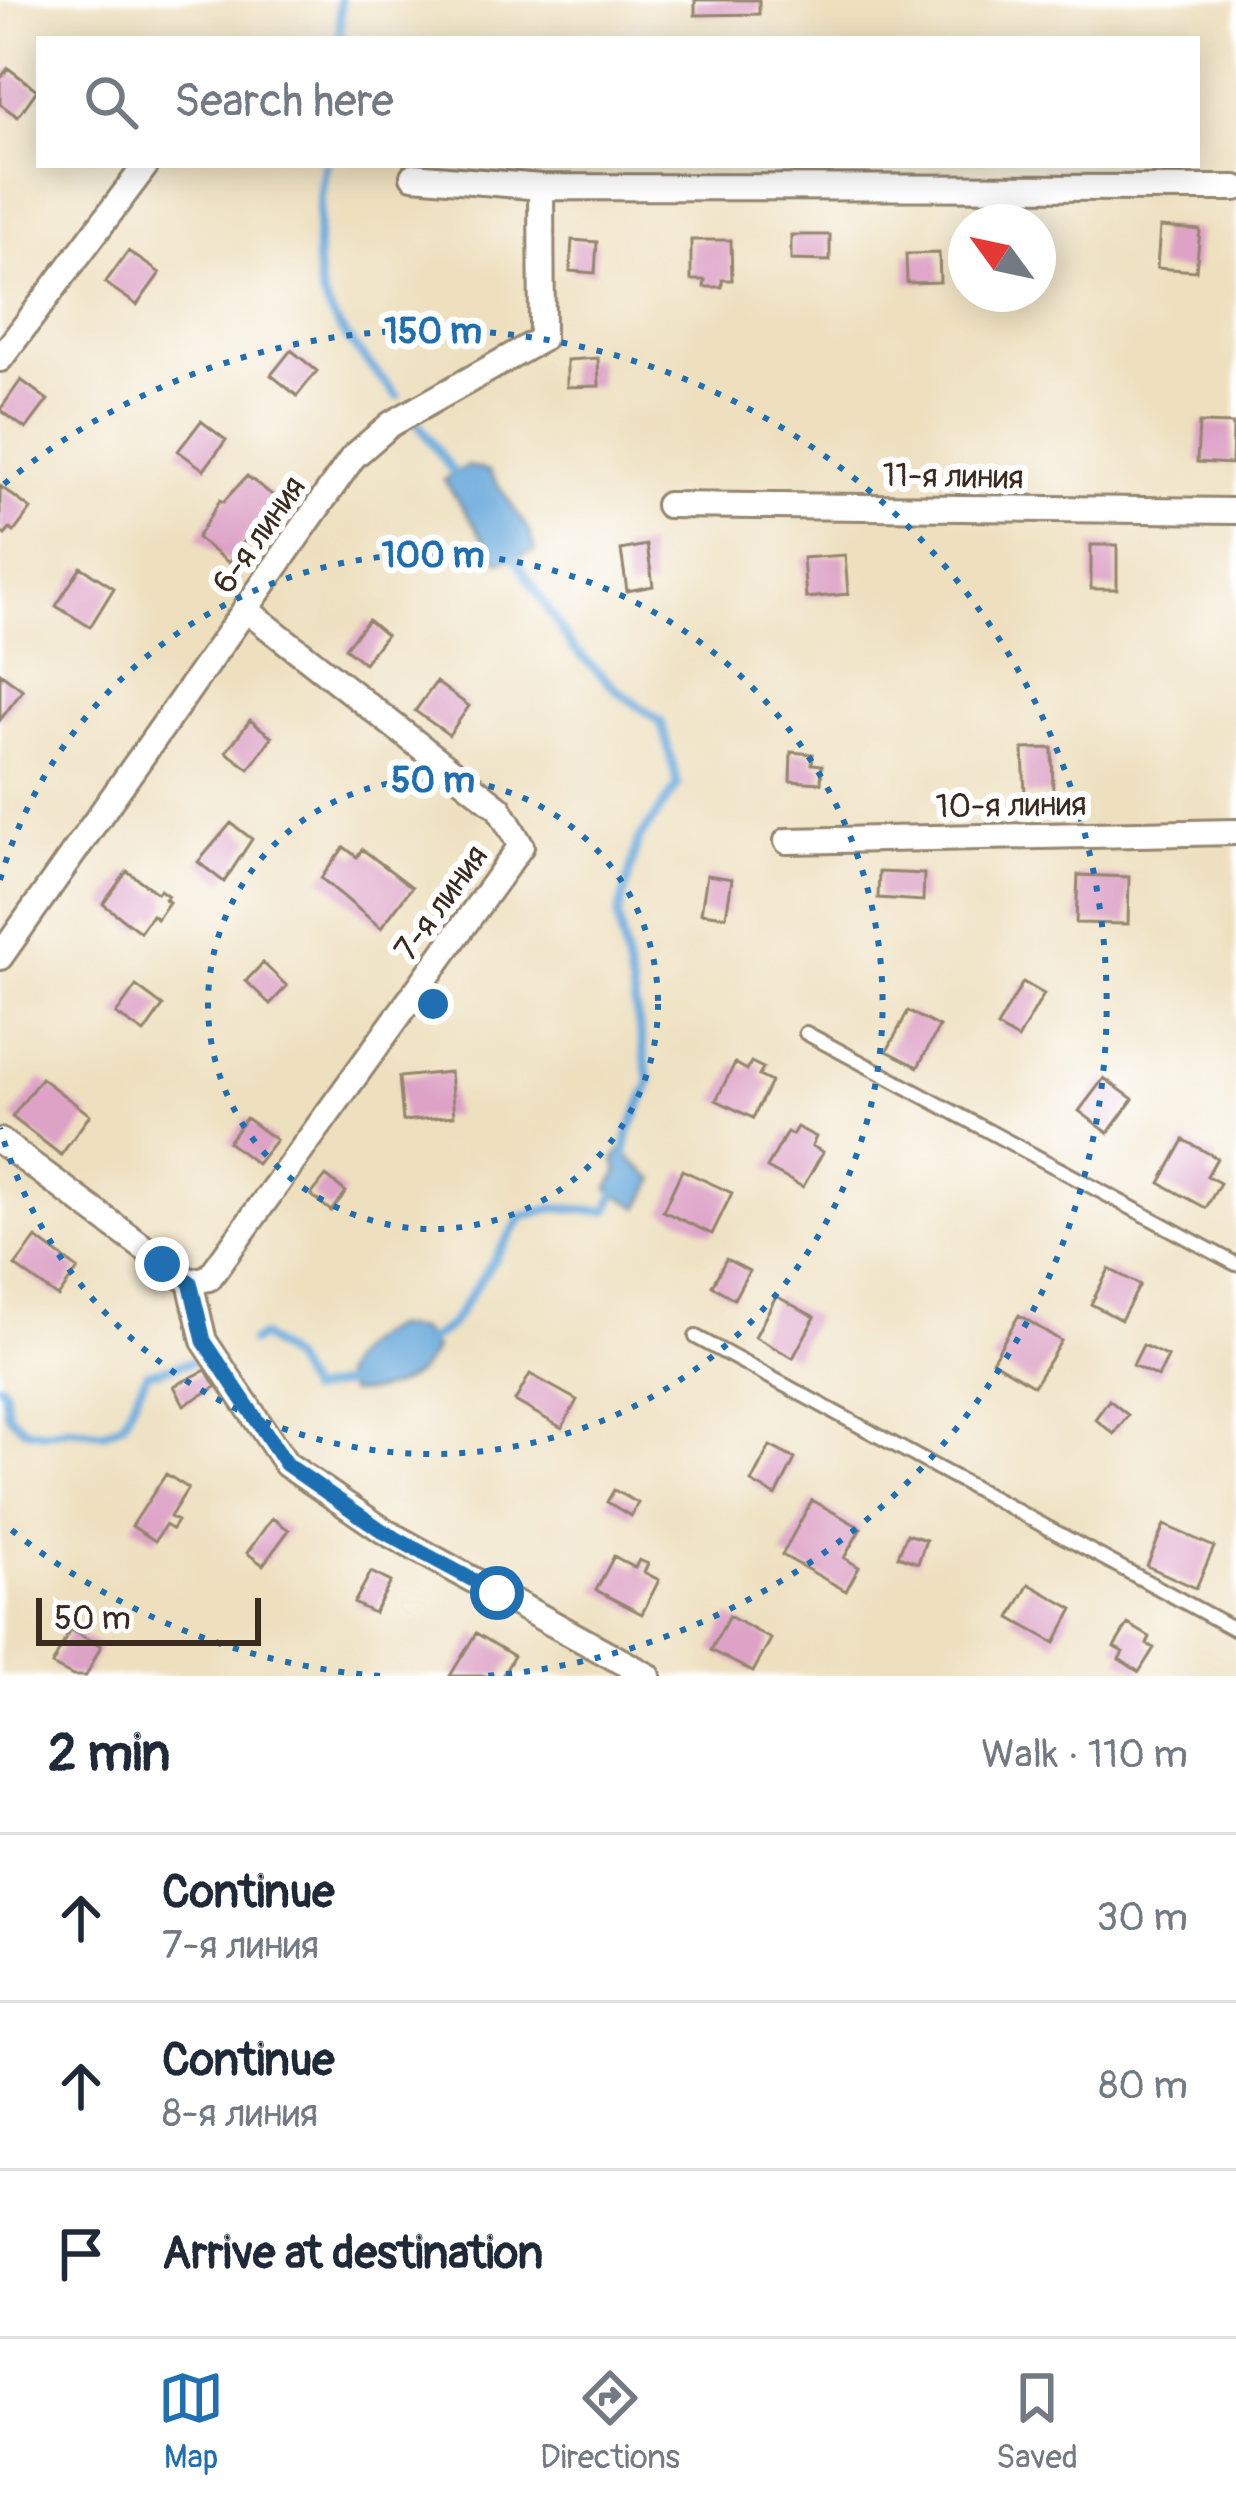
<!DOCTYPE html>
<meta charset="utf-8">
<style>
:root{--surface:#fff;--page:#f2f2f3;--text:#1f2937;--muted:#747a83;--line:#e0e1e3;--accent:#1f6fb2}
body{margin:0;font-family:Pangolin,sans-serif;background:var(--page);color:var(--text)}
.compass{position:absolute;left:948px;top:204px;width:108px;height:108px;border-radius:50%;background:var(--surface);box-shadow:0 6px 30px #0003;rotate:303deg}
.scale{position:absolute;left:36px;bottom:30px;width:225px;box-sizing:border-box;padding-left:12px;border:6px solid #3b2a1e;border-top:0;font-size:33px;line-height:42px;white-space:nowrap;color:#3b2a1e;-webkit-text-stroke:9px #fff;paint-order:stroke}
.stop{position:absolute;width:36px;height:36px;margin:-27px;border:9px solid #1f6fb2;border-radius:50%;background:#fff}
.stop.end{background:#1f6fb2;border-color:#fff;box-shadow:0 3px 12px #0008}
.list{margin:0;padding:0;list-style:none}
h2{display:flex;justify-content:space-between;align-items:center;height:156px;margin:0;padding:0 48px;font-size:51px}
h2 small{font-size:39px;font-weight:400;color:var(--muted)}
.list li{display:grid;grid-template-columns:78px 1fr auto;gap:36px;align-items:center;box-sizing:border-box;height:168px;padding:0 48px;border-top:3px solid var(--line)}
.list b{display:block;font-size:45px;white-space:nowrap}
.list p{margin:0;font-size:39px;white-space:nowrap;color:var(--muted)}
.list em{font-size:39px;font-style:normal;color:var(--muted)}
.icon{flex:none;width:66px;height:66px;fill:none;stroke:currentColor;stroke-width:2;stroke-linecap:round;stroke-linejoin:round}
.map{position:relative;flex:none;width:1236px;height:1676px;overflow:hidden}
.search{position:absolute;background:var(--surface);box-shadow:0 6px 30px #0003;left:36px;right:36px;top:36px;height:132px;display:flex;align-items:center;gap:30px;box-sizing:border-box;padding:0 42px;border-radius:0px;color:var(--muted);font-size:45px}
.sheet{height:660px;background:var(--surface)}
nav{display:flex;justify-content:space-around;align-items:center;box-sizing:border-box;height:168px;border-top:3px solid var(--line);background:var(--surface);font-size:33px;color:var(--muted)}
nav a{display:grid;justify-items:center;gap:6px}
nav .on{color:var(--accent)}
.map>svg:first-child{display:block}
.water{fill:#66a8da;stroke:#50697c;stroke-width:3}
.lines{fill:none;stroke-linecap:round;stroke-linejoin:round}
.stream{stroke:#66a8da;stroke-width:9}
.building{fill:#dda2c6}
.service-casing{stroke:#94856e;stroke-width:18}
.minor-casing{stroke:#94856e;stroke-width:30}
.service{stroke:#fff;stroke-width:12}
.minor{stroke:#fff;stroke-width:24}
.route{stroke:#1f6fb2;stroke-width:15}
.ring{fill:none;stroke:#1f6fb2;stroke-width:6;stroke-dasharray:6 12}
.labels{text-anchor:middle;stroke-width:12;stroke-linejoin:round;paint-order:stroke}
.street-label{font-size:33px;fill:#3b2a1e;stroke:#fff}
.centre{fill:#1f6fb2;stroke:#fff;stroke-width:6}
.ring-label{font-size:36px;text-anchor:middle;font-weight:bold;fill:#1f6fb2;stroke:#fff;stroke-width:12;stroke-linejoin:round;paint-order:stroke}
</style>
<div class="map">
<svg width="1236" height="1676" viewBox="0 0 1236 1676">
<rect width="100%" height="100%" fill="#fff"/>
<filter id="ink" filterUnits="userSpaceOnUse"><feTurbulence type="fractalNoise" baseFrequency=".00833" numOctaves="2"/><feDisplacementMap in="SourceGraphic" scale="24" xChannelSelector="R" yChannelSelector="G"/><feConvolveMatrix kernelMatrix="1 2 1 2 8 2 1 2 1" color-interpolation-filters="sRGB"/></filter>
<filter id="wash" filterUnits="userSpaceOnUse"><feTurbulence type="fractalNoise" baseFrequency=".004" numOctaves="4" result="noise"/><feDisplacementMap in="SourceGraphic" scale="48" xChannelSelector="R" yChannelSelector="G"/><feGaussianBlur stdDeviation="2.7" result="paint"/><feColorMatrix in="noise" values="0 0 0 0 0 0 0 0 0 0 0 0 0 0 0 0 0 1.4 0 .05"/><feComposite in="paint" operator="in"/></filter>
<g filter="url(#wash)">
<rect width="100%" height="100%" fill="#eee0bf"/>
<!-- water -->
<path class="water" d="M467,466L489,471L527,528L536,551L499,562L444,480Z
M621,1150L655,1180L639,1208L608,1189L618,1171L614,1160Z
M392,1327L420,1330L434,1348C421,1383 384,1393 349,1393L341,1376C352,1349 366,1340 392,1327Z"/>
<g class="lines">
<!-- stream -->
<path class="stream" d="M340,0V39
M326,165C319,195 312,269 323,297C338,334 371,366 397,396
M419,425L461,483
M510,550L572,647L618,691L661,722L678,785L638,841L618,917L650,1083L629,1132L623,1162
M251,1342L261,1336L291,1360L308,1392L351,1382
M420,1346L450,1326L522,1217L554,1208L607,1211L619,1185
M0,1385L4,1388L8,1414L24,1429L45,1433L69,1428L103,1433L123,1423L147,1373L191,1362"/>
</g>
<g id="blocks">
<!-- building -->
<path class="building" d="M695,0H759V14L695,15Z
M8,68L37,90L18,117L0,104V79Z
M1160,227L1200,230L1196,271L1157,268Z
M791,235H830V261L791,260Z
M572,240L597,242L595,273L570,271Z
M691,240H731L732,280H722V287H704L705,280H691Z
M128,251L160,273L137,305L105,283Z
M939,253L940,282L907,283L906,254Z
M291,350L317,371L297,396L271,375Z
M598,358L599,386L567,387V360Z
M21,380L48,400L26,429L0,410Z
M201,421L226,440L204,470L178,451Z
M1199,423L1233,424L1232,464L1197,462Z
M247,476L275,497L229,563L197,538L220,500L223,502Z
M0,486L31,509L14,532L10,529L5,535L0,532Z
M647,545L653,586L627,591L621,550Z
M1091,545H1117V589H1091Z
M845,555L848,594L806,598L803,558Z
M81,567L114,588L90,627L56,606Z
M368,620L386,635L364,663L345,648Z
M0,673L23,690L0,720Z
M436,682L469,706L449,735L415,711Z
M250,720L272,737L249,769L226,752Z
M1052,748L1053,794L1025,795L1023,749Z
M791,752L813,754L812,764L822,765L821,783L790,781Z
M231,823L252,839L224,882L198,862Z
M344,847L357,857L362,849L412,887L381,928L321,878Z
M127,871L157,893L160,890L168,896L165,899L169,902L157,919L152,915L140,932L103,904Z
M879,872L924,874L923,901L878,898Z
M707,875L732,879L726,916L701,913Z
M1078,875L1129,877L1128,924L1076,923Z
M263,963L287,986L270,1004L246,981Z
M1023,982L1044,994L1018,1039L997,1027Z
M136,986L163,1006L144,1033L116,1014Z
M908,1011L939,1027L918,1067L887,1051Z
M751,1062L763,1068L759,1076L771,1082L753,1118L716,1100L735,1063L747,1070Z
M450,1072L454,1116L403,1121L399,1077Z
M41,1078L90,1115L61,1155L12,1117Z
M1104,1078L1133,1099L1108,1133L1079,1111Z
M246,1118L276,1140L257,1164L228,1142Z
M797,1127L816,1137L812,1146L823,1152L803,1187L767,1168L787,1132L792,1135Z
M1184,1140L1217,1158L1207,1176L1220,1183L1206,1208L1160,1183Z
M682,1170L732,1193L712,1234L663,1211Z
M326,1176L346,1192L331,1211L311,1195Z
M36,1238L78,1269L58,1297L15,1266Z
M726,1259L749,1271L734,1299L712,1286Z
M1109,1269L1140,1285L1121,1320L1091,1304Z
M776,1296L815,1317L793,1358L755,1337Z
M1019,1315L1061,1341L1034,1386L992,1361Z
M1143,1345L1168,1357L1158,1377L1133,1365Z
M206,1370L216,1387L184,1405L174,1386Z
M530,1374L577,1400L562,1428L515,1401Z
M1109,1400L1128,1415L1114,1434L1095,1419Z
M770,1446L795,1459L776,1496L751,1482Z
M166,1474L188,1488L170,1517L177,1521L172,1529L165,1525L155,1541L132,1526Z
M614,1490L638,1503L631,1516L607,1502Z
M812,1500L861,1528L844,1558L859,1567L846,1591L782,1555Z
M272,1518L289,1530L263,1565L247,1553Z
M1164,1525L1214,1547L1196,1588L1147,1566Z
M907,1534L926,1540L918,1563L898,1556Z
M614,1556L635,1568L639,1560L648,1564L644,1572L659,1580L642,1614L596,1590Z
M371,1572L391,1582L374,1613L354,1603Z
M1029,1584L1073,1609L1055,1643L1010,1618Z
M729,1616L771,1639L753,1672L711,1650Z
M1128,1624L1150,1637L1147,1644L1154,1648L1139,1672L1119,1659L1123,1652L1114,1647Z
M70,1630L101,1646L86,1676H73L52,1665Z
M476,1633L514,1656L502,1676H450Z"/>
</g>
</g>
<g filter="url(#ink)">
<use href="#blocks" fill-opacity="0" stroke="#94856e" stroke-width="3"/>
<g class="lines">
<!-- service casing -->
<g class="service-casing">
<path id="service" d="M806,1033L1236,1264
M696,1337L1236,1630"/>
</g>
<!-- minor casing -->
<g class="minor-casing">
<path id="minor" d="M413,176L541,187L1236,188
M0,359L146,165
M668,505L1236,511
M787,841L1236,832
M0,957L353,457L391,424L542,339L541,187
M0,1141L190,1282L204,1341L286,1464L384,1531L648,1676
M190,1282L209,1278L521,846L499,808L245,609"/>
</g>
<!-- service -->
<use href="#service" class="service"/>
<!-- minor -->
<use href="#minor" class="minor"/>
</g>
</g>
<g class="lines" filter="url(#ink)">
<!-- route -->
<path class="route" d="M162,1264L190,1282L204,1341L286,1464L384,1532L497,1593"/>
</g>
<!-- distance rings -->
<g class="ring">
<circle cx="433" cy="1004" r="225"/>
<path d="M0 880A450 450 0 1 1 0 1128"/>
<path d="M380 1676A674 674 0 0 1 4 1524M4 484A674 674 0 1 1 486 1676"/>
</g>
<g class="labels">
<!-- street labels -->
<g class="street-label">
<text transform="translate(953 475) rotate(1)" y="12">11-я линия</text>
<text transform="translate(258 534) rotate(-55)" y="12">6-я линия</text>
<text transform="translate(1011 804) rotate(-1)" y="12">10-я линия</text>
<text transform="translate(440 902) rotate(-54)" y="12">7-я линия</text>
</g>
</g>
<circle cx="433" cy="1004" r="18" class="centre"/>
<g class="ring-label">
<text x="433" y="343">150 m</text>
<text x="433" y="567">100 m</text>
<text x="433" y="792">50 m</text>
</g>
</svg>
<svg class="compass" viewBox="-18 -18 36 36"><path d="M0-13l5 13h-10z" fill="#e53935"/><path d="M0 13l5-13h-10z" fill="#747a83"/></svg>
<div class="scale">50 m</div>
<div class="stop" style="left:497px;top:1593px"></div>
<div class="stop end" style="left:162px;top:1264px"></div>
<div class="search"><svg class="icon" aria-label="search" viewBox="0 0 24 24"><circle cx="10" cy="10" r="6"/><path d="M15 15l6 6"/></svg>Search here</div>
</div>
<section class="sheet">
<h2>2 min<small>Walk · 110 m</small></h2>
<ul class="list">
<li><svg class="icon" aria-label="ahead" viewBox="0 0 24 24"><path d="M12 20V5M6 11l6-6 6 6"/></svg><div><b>Continue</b><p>7-я линия</p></div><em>30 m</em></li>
<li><svg class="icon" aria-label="ahead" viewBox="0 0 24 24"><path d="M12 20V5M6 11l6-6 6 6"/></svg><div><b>Continue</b><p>8-я линия</p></div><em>80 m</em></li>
<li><svg class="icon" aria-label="arrive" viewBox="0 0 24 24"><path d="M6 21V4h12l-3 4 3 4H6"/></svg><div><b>Arrive at destination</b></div></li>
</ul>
</section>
<nav>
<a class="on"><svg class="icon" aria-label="map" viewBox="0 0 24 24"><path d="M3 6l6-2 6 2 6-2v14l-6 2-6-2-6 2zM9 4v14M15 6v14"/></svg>Map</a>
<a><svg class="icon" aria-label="directions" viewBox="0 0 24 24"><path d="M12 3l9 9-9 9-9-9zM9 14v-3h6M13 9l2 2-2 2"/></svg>Directions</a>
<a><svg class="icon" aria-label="saved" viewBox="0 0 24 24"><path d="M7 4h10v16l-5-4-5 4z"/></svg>Saved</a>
</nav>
